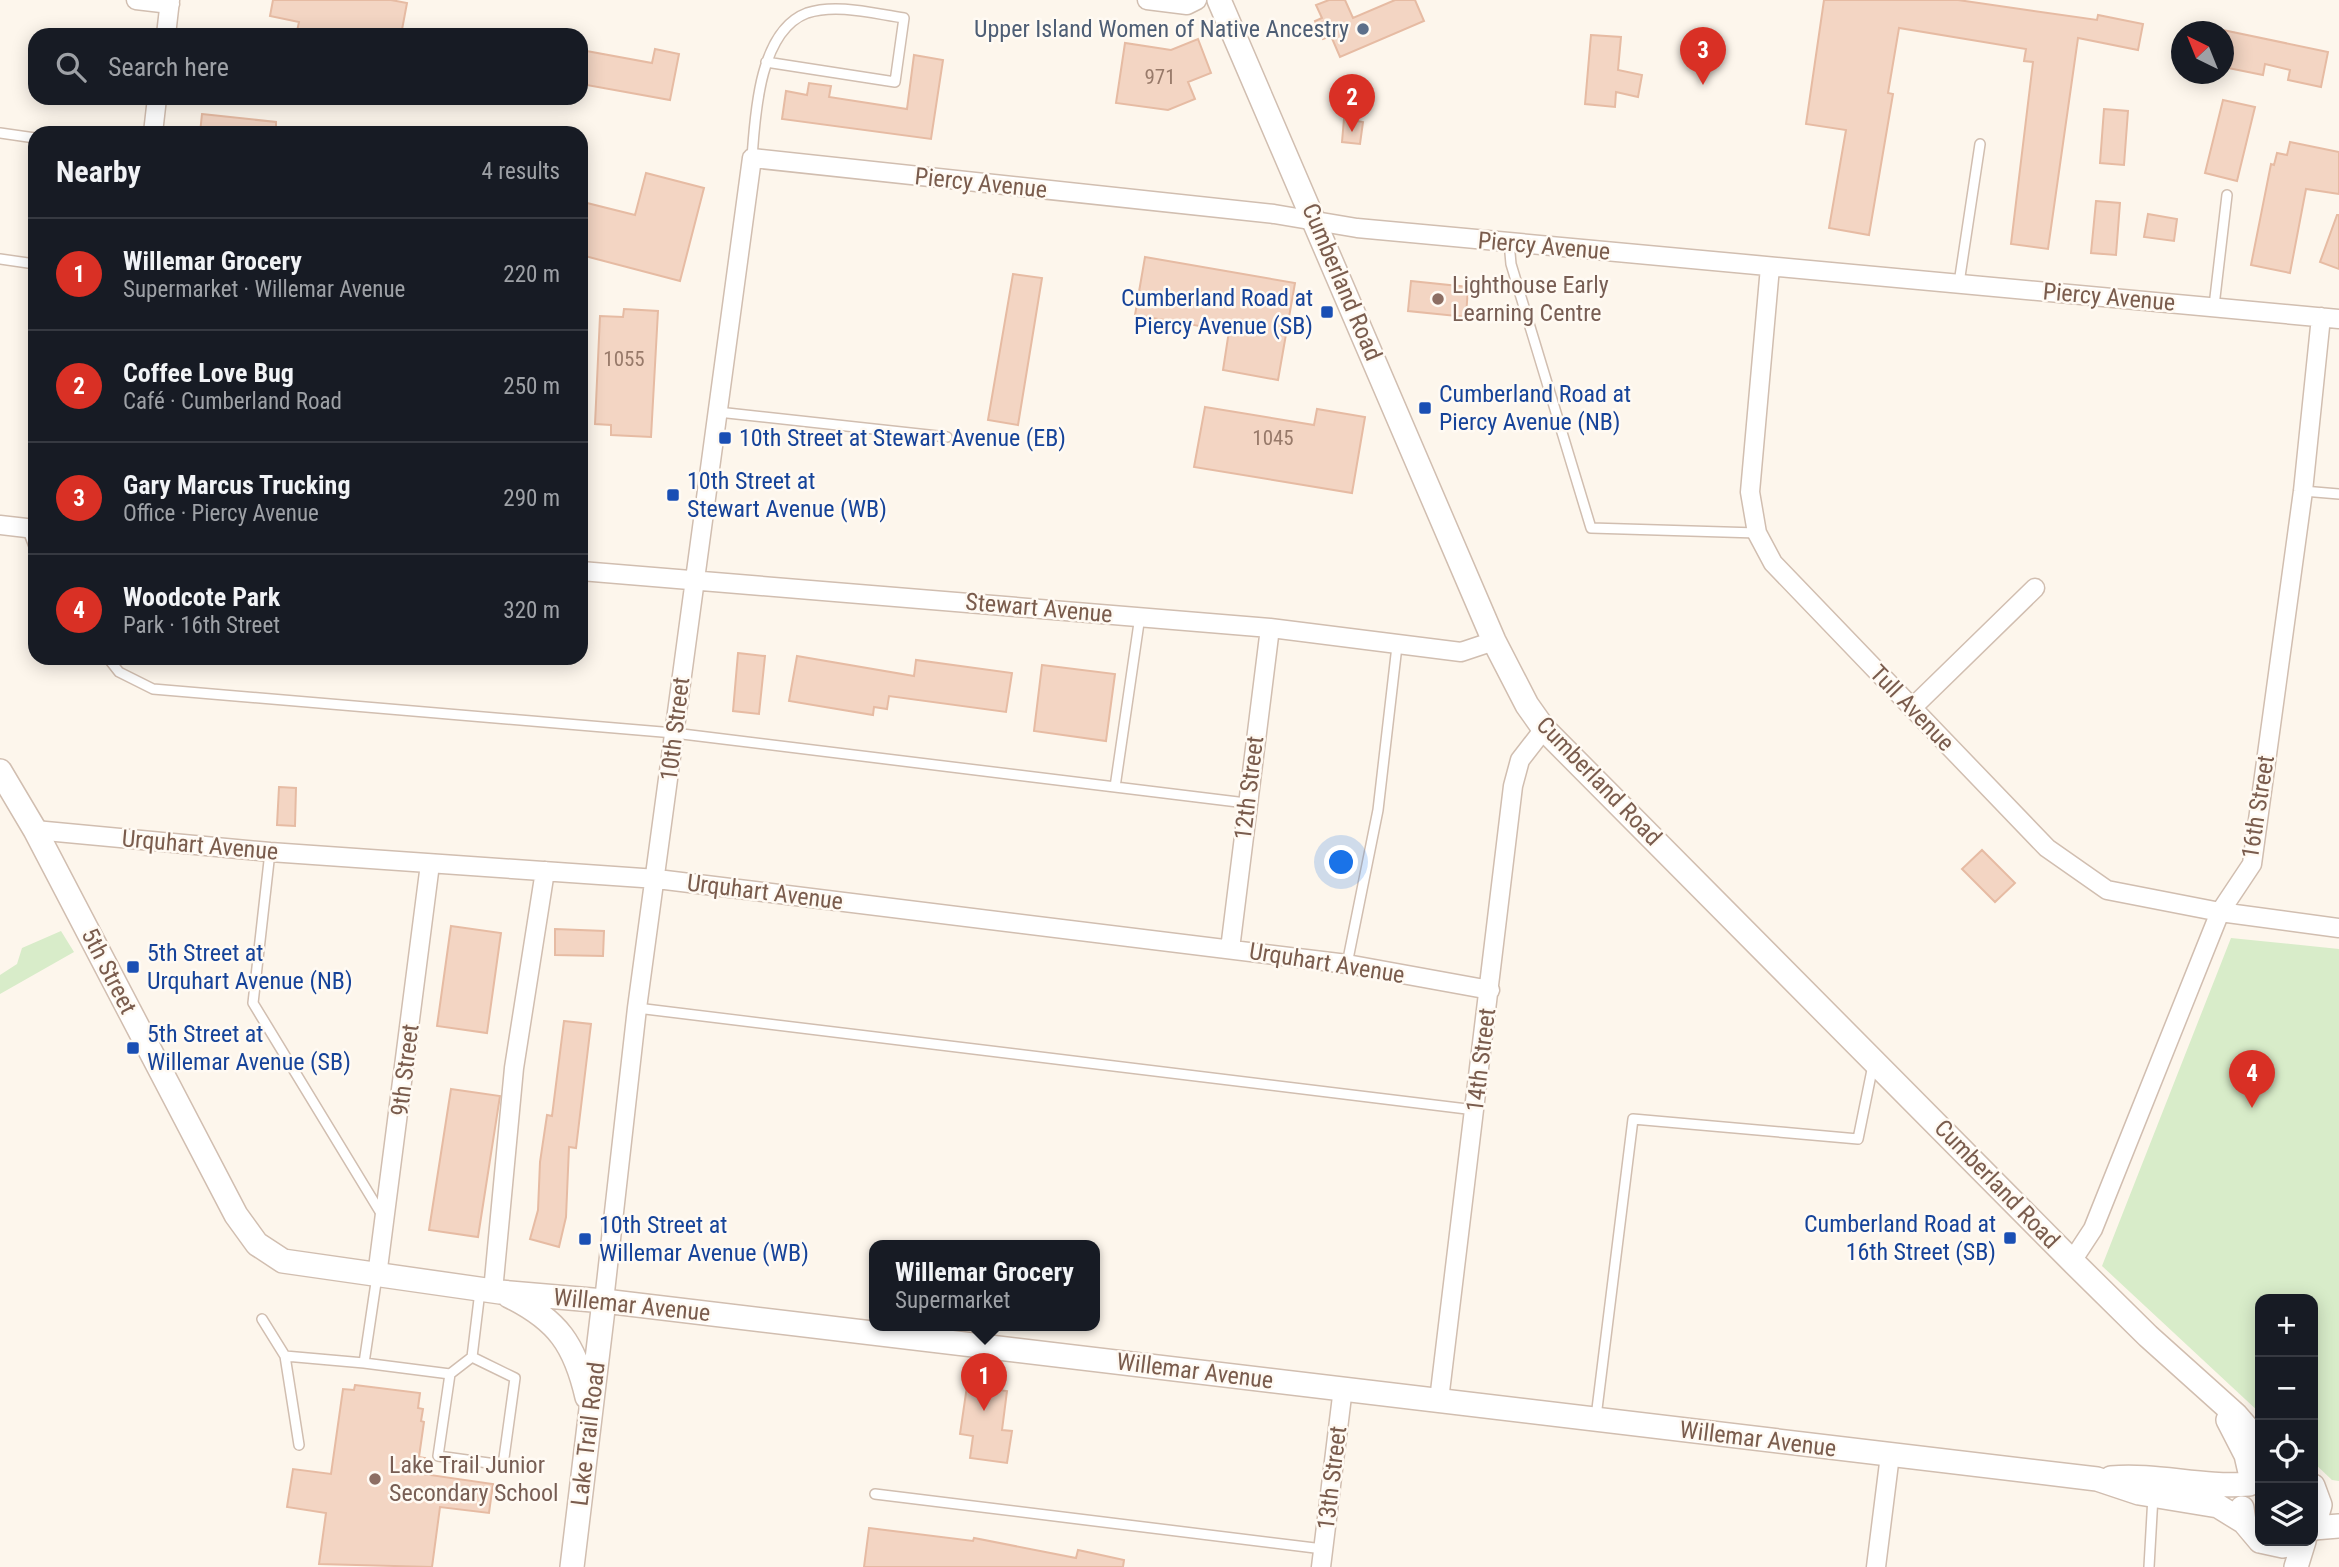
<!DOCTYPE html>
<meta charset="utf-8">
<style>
:root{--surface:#171b24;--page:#20242c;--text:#f1f3f6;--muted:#9ea1a6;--line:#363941;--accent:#d93025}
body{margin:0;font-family:"Roboto Condensed",sans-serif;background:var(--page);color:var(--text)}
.controls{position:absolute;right:21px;bottom:21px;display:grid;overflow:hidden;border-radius:14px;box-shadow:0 4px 18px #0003}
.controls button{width:63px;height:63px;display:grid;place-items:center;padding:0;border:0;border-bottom:2px solid var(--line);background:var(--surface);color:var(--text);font:35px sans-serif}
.compass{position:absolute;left:2171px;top:21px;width:63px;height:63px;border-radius:50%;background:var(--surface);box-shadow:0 4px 18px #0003;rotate:317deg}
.you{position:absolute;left:1342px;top:863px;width:24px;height:24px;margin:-18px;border:5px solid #fff;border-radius:50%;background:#1a73e8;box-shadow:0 0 0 10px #1a73e833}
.badge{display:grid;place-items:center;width:46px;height:46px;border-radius:50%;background:var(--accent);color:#fff;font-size:23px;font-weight:700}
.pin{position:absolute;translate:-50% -58px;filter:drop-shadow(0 2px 4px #0008)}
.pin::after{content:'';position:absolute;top:37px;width:24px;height:21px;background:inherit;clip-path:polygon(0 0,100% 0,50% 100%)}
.popup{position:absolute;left:869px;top:1240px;width:231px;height:91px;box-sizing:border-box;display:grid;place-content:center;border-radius:14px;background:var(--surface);filter:drop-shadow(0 2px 5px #0005);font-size:23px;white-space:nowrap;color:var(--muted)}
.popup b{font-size:26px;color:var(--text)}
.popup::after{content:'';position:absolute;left:50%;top:100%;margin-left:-14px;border:14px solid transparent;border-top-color:var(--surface)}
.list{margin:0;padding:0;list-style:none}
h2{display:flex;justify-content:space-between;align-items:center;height:91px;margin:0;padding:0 28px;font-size:30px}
h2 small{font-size:23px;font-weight:400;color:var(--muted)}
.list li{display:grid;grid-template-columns:46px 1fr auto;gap:21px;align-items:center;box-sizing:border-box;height:112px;padding:0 28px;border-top:2px solid var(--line)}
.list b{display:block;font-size:26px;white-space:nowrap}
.list p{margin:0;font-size:23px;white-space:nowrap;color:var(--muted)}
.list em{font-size:23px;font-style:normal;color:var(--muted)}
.icon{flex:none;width:38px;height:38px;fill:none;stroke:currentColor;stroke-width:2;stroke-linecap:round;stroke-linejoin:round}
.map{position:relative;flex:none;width:2339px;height:1567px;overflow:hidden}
.search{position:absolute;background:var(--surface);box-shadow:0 4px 18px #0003;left:28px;top:28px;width:560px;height:77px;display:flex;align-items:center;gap:18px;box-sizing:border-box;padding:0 24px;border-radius:21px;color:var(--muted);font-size:26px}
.panel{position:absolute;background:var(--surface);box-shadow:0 4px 18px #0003;left:28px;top:126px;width:560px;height:539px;border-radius:21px}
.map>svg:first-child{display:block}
.green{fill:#d8ecc9}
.building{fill:#f3d5c3;stroke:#e6bba3;stroke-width:2}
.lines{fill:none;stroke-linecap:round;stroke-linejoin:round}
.service-casing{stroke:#d1beb0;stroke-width:12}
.minor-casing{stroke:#d1beb0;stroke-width:21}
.tertiary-casing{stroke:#d1beb0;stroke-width:26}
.service{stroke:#fff;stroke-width:9}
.minor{stroke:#fff;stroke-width:18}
.tertiary{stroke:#fff;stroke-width:23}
.service-dot{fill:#5c6f8a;stroke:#fffaf3;stroke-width:2.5}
.education-dot{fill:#8d6e63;stroke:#fffaf3;stroke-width:2.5}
.transit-dot{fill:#1a4fb4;stroke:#fffaf3;stroke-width:2.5}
.labels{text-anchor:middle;stroke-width:5;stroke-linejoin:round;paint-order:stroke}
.number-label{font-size:21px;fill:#987a6a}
.service-label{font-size:24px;fill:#4e5e75;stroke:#fffaf3;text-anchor:end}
.street-label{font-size:24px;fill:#7a5c4d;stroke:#fffaf3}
.education-label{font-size:24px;fill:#785e54;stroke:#fffaf3;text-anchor:start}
.transit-label{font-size:24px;fill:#164399;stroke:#fffaf3;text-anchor:start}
</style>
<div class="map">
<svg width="2339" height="1567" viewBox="0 0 2339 1567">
<rect width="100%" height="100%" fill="#fdf6ec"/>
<!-- green -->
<path class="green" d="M61,931L74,952L0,994V975L17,964L22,948Z
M2231,938L2339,949V1481L2332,1480L2313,1462V1299H2260V1413L2102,1266Z"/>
<!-- building -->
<path class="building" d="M273,0H391L407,3L401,35H316L297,31L299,22L270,16Z
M1329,0H1345L1353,18L1395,0H1415L1424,21L1340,57L1331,36L1323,39L1315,21L1322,18L1316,5Z
M1824,0H1958L2097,20L2098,15L2143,24L2138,50L2078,38L2048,249L2011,244L2033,62L2024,61L2026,49L1899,28L1888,93L1893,94L1869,235L1829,228L1846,130L1806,124Z
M2223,30L2328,52L2321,87L2288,80L2290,70L2265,64L2263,75L2223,67Z
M1591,35L1621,37L1618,70L1642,75L1638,97L1616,92L1615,107L1585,104Z
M1198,39L1211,73L1188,82L1195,99L1168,110L1116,103L1125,43L1171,50Z
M655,49L679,54L670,100L581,84V50L652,63Z
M914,55L943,60L931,139L782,119L786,91L807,95L809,83L831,86L829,97L907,109Z
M2223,100L2255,107L2237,181L2205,173Z
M2104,109L2128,111L2124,165L2100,163Z
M202,114L276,122V133H200Z
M1344,119L1363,122L1360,144L1342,142Z
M2290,142L2339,152V194L2306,189L2290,273L2251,265L2271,164L2274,165L2277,153L2287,155Z
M646,173L704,188L680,281L581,255V226L587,203L635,215Z
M2096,201L2120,203L2116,255L2091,253Z
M2148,214L2177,219L2174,241L2144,237Z
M2337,215H2339V269L2320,262Z
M1145,257L1295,283L1278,380L1223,370L1229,331L1135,315Z
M1013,274L1042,278L1018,425L988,420Z
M1411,281L1468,287L1466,317L1408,311Z
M624,309L658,311L651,437L611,435V425L595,424L600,316L623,317Z
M1205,407L1314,425L1317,409L1365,417L1352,493L1194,467Z
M738,653L765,656L759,714L733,711Z
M797,656L914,676L916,660L1012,673L1006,712L889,696L887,709L874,707L873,715L789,701Z
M1042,665L1115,674L1106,741L1034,731Z
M279,787L296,788L295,826L277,825Z
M1982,850L2015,883L1995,902L1962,869Z
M451,926L501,933L487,1033L437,1026Z
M555,929L604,931L603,956L555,955Z
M564,1021L591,1024L576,1148L569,1147L566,1217L559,1247L530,1239L538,1210L540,1162L547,1115L552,1116Z
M451,1089L500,1096L478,1237L429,1230Z
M355,1385L420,1393L418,1408L423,1409L421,1421L424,1422L419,1457L425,1458L423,1474L493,1484L489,1513L440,1507L432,1567L319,1564L326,1513L287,1507L293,1469L331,1474L343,1389L354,1390Z
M967,1386L1007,1391L1002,1430L1012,1431L1007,1463L970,1458L973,1436L960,1434Z
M869,1528L973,1541L974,1538L1076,1558L1078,1550L1124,1560L1123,1567H864Z"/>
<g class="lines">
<!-- service casing -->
<g class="service-casing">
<path id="service" d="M0,133L35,138
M752,158C755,115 759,31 807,13C837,3 875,14 904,18L895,82L766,62
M1509,242L1511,264L1591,528L1757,533
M0,259L35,264
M1959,283L1980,144
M2214,306L2227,195
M718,412L947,437
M2303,491L2339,494
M27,528L35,549
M108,658L119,672L153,689L674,733L1246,803
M1115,787L1140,616
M270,852L253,1003L382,1215
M1347,964L1378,810L1397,646
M637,1008L1475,1110
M377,1276L364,1363L450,1374L438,1456L503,1465L515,1378L472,1357L480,1291
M262,1319L285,1356
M450,1374L472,1357
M1596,1417L1633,1119L1858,1139L1873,1065
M299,1445L285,1356L364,1363
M875,1494L1323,1549
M2149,1567L2153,1496"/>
</g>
<!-- minor casing -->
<g class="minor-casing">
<path id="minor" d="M136,0L170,4
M1147,0L1187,5L1197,0
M166,35L170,0
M153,133L157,98
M1770,267L1750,492L1757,533L1773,563L2047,848L2107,890L2220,912L2339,928
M0,525L35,529
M581,571L1270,628L1461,652L1494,641
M1912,708L2035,588
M35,830L270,852L657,879L1347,964L1490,990
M1230,949L1270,628
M2072,1261L2093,1229L2220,912L2252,864L2303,491L2321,317
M377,1276L430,864
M493,1291L514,1068L545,871
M604,1301L637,1008L752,158L1274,214L1357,228L2339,319
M1439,1400L1513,786L1520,760L1544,729
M1321,1567L1343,1388
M1876,1567L1890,1455"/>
</g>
<!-- tertiary casing -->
<g class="tertiary-casing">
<path id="tertiary" d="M1219,0L1494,641L1527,705L1544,729L2072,1261L2148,1336L2236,1415L2260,1443
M0,771L35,830L236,1215L257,1244L283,1261L500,1292L604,1301L2097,1479L2139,1493L2218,1506L2244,1522
M509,1296C558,1320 575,1345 587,1397
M2228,1420L2246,1455L2252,1481
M2111,1478C2157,1474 2202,1488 2249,1484
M2313,1486L2320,1505L2313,1529
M2242,1508L2244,1522L2260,1541
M2314,1528L2339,1526
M2260,1541L2283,1546L2300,1541
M572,1567L604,1301
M2296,1567L2304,1541"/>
</g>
<!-- service -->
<use href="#service" class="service"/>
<!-- minor -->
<use href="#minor" class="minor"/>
<!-- tertiary -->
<use href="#tertiary" class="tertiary"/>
</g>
<!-- markers -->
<circle class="service-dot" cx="1363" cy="29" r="7"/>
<g class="education-dot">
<circle cx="1438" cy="299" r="7"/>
<circle cx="375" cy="1479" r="7"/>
</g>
<g class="transit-dot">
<rect x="1320" y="305" width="14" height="14" rx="3.5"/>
<rect x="1418" y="401" width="14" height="14" rx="3.5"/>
<rect x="718" y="431" width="14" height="14" rx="3.5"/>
<rect x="666" y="488" width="14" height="14" rx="3.5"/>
<rect x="126" y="960" width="14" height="14" rx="3.5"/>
<rect x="126" y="1041" width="14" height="14" rx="3.5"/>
<rect x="2003" y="1231" width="14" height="14" rx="3.5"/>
<rect x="578" y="1232" width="14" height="14" rx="3.5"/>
</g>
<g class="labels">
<!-- number labels -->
<g class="number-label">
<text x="1160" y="84">971</text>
<text x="624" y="366">1055</text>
<text x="1273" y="445">1045</text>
</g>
<!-- service labels -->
<g class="service-label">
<text x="1349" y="37">Upper Island Women of Native Ancestry</text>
</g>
<!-- street labels -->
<g class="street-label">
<text transform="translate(981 183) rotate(6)" y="8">Piercy Avenue</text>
<text transform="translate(1544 246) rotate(5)" y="8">Piercy Avenue</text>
<text transform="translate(1342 282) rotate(67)" y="8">Cumberland Road</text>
<text transform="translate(2109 297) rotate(5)" y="8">Piercy Avenue</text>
<text transform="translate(1039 608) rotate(5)" y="8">Stewart Avenue</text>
<text transform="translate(1912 708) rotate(46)" y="8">Tull Avenue</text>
<text transform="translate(675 729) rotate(-83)" y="8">10th Street</text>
<text transform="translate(1599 781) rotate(46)" y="8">Cumberland Road</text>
<text transform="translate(1249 788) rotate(-83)" y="8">12th Street</text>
<text transform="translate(2258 807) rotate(-81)" y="8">16th Street</text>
<text transform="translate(200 845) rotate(5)" y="8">Urquhart Avenue</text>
<text transform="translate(765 892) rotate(7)" y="8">Urquhart Avenue</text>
<text transform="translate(1327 963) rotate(9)" y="8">Urquhart Avenue</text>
<text transform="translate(109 971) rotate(63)" y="8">5th Street</text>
<text transform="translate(1481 1060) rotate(-83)" y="8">14th Street</text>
<text transform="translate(405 1070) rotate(-83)" y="8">9th Street</text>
<text transform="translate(1997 1184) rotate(46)" y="8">Cumberland Road</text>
<text transform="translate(632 1305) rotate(6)" y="8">Willemar Avenue</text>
<text transform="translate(1195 1371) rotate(7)" y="8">Willemar Avenue</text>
<text transform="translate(588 1434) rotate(-83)" y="8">Lake Trail Road</text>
<text transform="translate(1758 1439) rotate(7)" y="8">Willemar Avenue</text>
<text transform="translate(1332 1478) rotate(-83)" y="8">13th Street</text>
</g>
<!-- education labels -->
<g class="education-label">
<text x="1452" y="293">Lighthouse Early<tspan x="1452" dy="28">Learning Centre</tspan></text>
<text x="389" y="1473">Lake Trail Junior<tspan x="389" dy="28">Secondary School</tspan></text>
</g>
<!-- transit labels -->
<g class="transit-label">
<text x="1313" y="306" text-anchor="end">Cumberland Road at<tspan x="1313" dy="28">Piercy Avenue (SB)</tspan></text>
<text x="1439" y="402">Cumberland Road at<tspan x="1439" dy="28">Piercy Avenue (NB)</tspan></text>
<text x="739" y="446">10th Street at Stewart Avenue (EB)</text>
<text x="687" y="489">10th Street at<tspan x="687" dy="28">Stewart Avenue (WB)</tspan></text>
<text x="147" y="961">5th Street at<tspan x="147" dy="28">Urquhart Avenue (NB)</tspan></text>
<text x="147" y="1042">5th Street at<tspan x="147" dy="28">Willemar Avenue (SB)</tspan></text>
<text x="1996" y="1232" text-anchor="end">Cumberland Road at<tspan x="1996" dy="28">16th Street (SB)</tspan></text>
<text x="599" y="1233">10th Street at<tspan x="599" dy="28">Willemar Avenue (WB)</tspan></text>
</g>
</g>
</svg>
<div class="controls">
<button>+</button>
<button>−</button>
<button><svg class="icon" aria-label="locate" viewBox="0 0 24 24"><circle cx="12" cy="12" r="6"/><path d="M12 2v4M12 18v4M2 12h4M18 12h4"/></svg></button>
<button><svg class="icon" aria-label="layers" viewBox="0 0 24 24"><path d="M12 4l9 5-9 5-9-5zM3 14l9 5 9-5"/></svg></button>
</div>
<svg class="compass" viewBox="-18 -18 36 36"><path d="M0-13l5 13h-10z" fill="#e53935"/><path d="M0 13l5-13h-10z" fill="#9ea1a6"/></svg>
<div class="you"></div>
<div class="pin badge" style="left:984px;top:1411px">1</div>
<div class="popup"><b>Willemar Grocery</b>Supermarket</div>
<div class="pin badge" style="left:1352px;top:132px">2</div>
<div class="pin badge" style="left:1703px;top:85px">3</div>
<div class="pin badge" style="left:2252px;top:1108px">4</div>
<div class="search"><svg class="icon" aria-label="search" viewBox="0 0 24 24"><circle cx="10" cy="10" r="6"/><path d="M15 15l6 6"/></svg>Search here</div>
<section class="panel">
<h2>Nearby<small>4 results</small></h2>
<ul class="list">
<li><span class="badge">1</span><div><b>Willemar Grocery</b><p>Supermarket · Willemar Avenue</p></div><em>220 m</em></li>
<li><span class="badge">2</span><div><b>Coffee Love Bug</b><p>Café · Cumberland Road</p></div><em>250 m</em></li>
<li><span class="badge">3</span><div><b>Gary Marcus Trucking</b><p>Office · Piercy Avenue</p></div><em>290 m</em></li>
<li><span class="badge">4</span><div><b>Woodcote Park</b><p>Park · 16th Street</p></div><em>320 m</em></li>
</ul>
</section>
</div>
